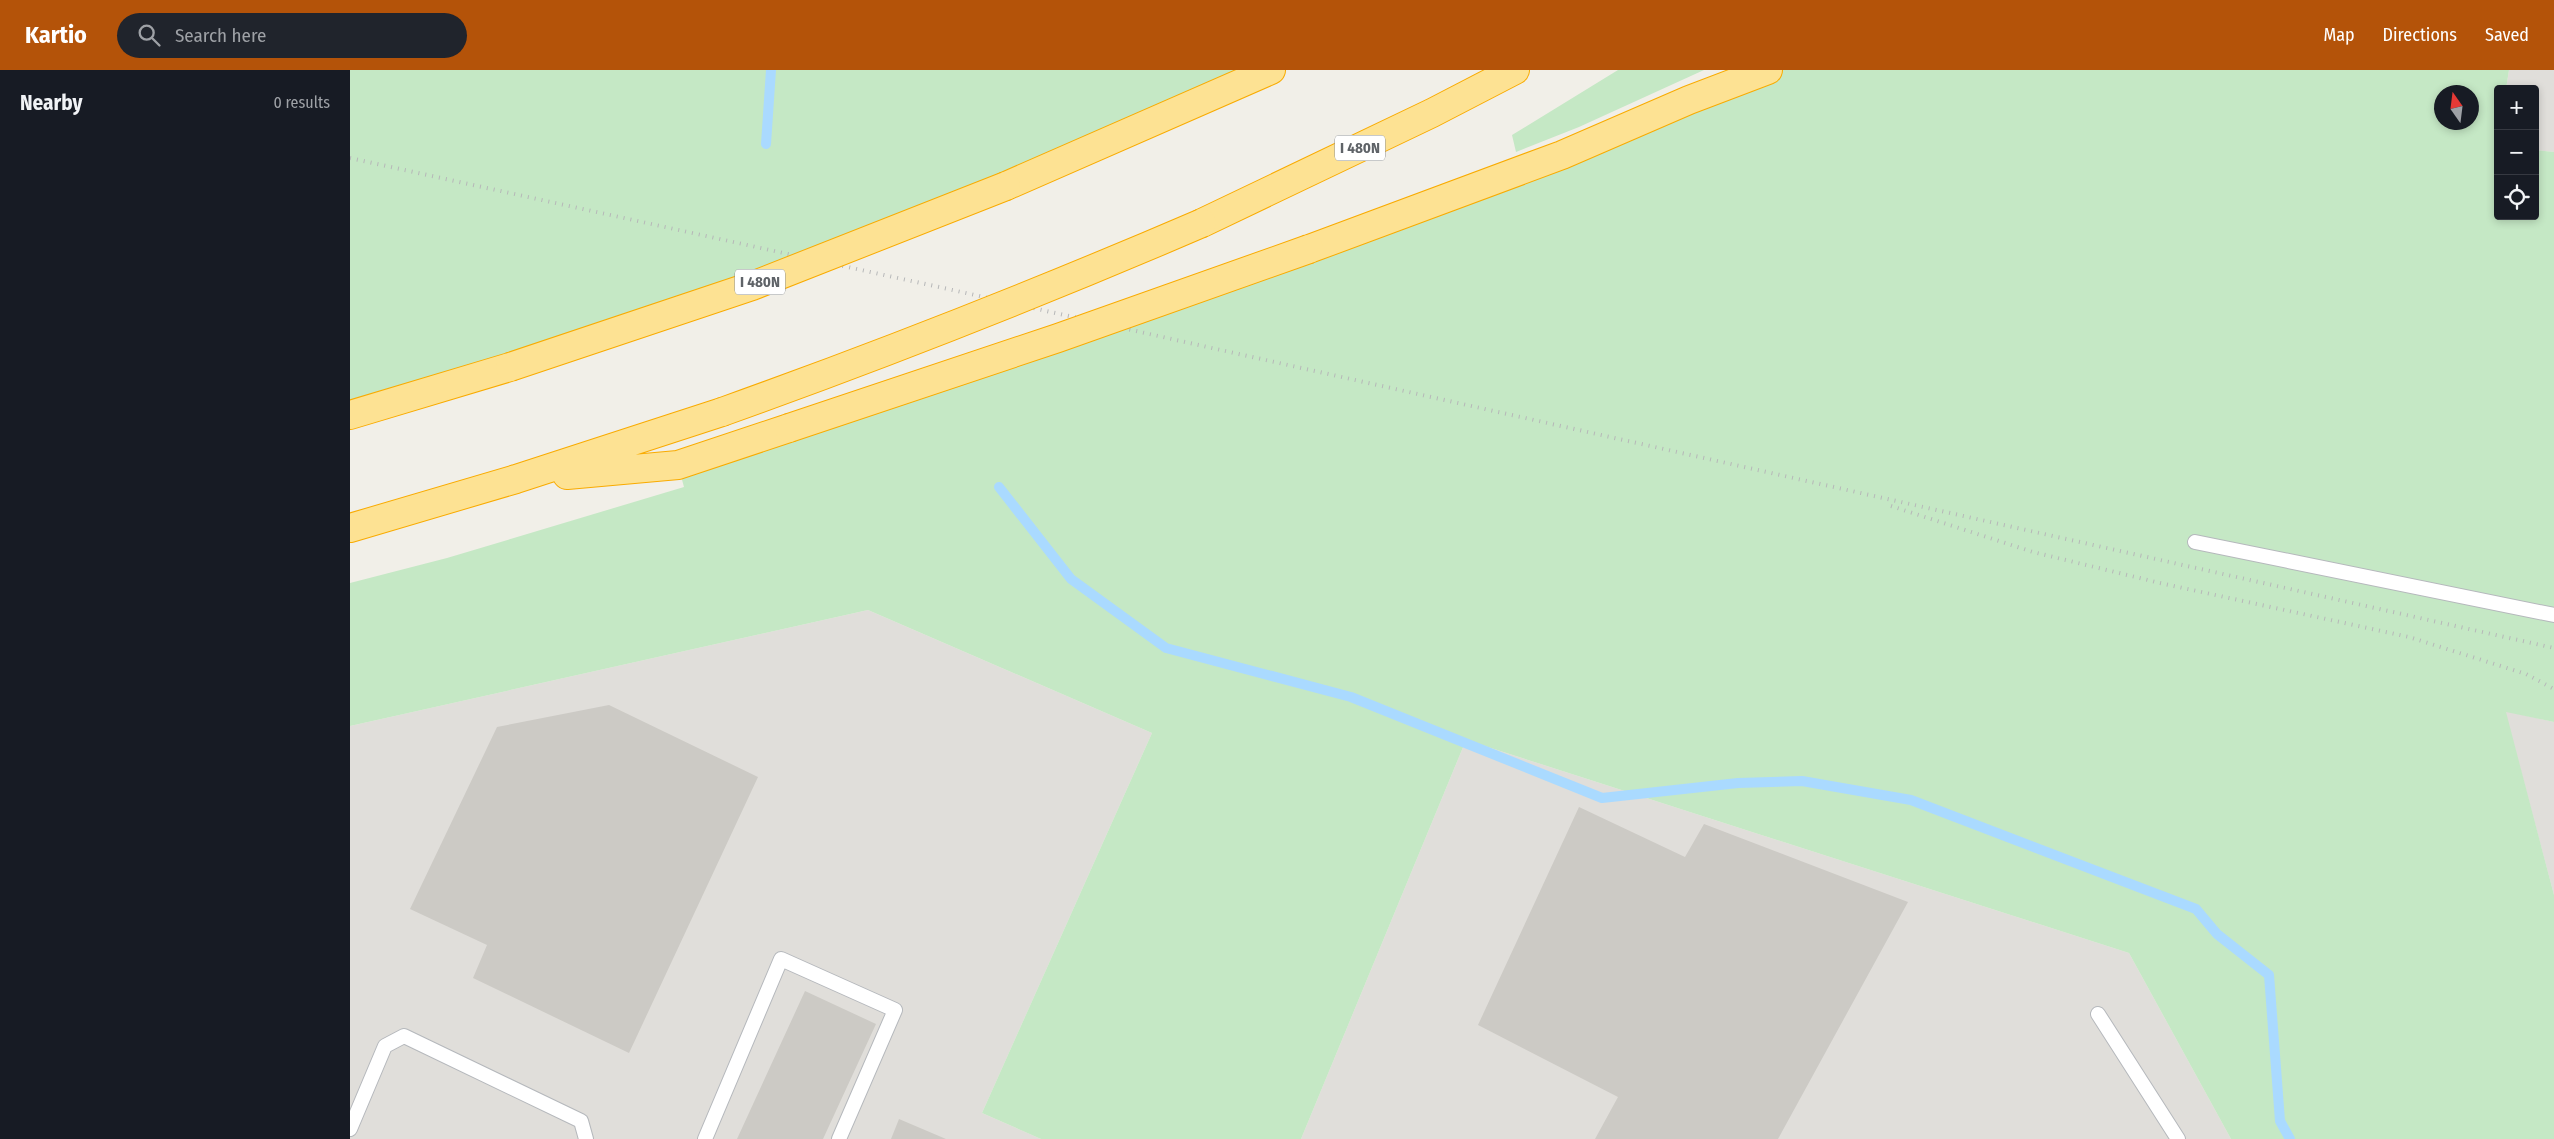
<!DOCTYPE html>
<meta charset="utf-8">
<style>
:root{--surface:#171b24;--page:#20242c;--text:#f1f3f6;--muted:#9ea1a6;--line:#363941;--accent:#b45309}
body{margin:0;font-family:"Fira Sans Condensed",sans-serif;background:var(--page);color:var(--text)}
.controls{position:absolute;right:15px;top:15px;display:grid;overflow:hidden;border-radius:5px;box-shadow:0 2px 8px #0003}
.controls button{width:45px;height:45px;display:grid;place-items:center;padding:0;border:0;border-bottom:1px solid var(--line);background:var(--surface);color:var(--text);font:25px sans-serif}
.compass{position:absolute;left:2084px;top:15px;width:45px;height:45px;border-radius:50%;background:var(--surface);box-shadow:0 2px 8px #0003;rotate:346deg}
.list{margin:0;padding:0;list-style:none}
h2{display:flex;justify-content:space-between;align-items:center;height:65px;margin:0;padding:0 20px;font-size:21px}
h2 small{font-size:16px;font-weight:400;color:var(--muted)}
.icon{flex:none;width:28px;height:28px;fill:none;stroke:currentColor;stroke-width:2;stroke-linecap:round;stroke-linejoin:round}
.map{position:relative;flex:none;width:2204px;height:1069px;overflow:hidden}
header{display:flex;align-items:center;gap:30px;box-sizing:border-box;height:70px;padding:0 25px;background:var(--accent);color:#fff}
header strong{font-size:24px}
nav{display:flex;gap:28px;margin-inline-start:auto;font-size:18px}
.search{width:350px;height:45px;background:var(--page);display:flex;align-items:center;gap:12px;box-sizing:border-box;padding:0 18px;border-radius:28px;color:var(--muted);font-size:19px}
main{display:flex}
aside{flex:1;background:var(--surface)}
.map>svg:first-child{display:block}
.industrial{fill:#e0deda}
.green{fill:#c5e8c5;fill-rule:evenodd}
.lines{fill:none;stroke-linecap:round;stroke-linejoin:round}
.stream{stroke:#aadaff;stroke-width:10}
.building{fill:#cccac5}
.service-casing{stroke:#b5b8bc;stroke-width:16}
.motorway-casing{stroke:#f9ab00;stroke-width:30}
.service{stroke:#fff;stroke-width:14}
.motorway{stroke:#fde293;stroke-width:28}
.rail{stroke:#b6b7b8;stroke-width:4;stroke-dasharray:1 6;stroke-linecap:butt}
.motorway-bridge-casing{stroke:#f9ab00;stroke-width:30;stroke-linecap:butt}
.motorway-bridge{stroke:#fde293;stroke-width:28}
.labels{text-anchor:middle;stroke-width:5;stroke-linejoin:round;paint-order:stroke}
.shield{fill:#fff;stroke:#8f9295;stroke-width:1}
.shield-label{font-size:15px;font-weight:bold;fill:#5f6368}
</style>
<header>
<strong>Kartio</strong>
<div class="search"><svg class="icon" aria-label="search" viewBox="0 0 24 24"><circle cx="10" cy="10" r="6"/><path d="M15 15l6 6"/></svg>Search here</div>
<nav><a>Map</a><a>Directions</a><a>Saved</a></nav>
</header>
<main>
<aside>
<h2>Nearby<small>0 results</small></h2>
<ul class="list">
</ul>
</aside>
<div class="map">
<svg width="2204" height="1069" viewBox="0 0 2204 1069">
<rect width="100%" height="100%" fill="#f1efe8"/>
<!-- industrial -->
<path class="industrial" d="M2159,0H2204V82L2185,80V19H2156Z
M518,540L802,663L632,1043L691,1069H0V656Z
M2155,641L2204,652V825Z
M1116,670L1779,883L1881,1069H951Z"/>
<!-- green -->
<path class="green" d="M0,0H921L656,116L0,345Z
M1268,0H1354L1229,57L1166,82L1162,65Z
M1418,0H2159L2156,19H2148V146H2185V80L2204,82V652L2156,642L2204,825V1069H1881L1779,883L1116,670L951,1069H691L632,1043L802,663L518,540L0,656V513L97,488L334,417L328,395ZM2092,22H2122V52H2092Z"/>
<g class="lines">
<!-- stream -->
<path class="stream" d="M416,74L421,0
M649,417L721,509L816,578L1001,627L1252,728L1388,713L1452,711L1561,730L1846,839L1867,864L1919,905L1930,1051L1940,1069"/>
</g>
<!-- building -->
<path class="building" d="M259,635L408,707L279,983L123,908L137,875L60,839L147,657Z
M1229,737L1335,787L1354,754L1558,832L1428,1069H1245L1268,1027L1128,955Z
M455,921L526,954L473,1069H387Z
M549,1049L596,1069H541Z"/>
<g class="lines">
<!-- service casing -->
<g class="service-casing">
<path id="service" d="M1845,472L2204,545
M1748,944L1828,1069
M0,1059L35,976L54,966L231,1051L236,1069
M355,1069L431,889L545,940L489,1069"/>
</g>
<!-- motorway casing -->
<g class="motorway-casing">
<path id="motorway" d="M656,116L921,0
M852,153L1082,43L1165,0
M959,179L1212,85L1339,30L1418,0
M0,345L160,297
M217,405L328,395L439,358
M0,458L166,409L372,342"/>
</g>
<!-- service -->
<use href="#service" class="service"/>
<!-- motorway -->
<use href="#motorway" class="motorway"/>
<!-- rail -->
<path class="rail" d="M0,88L598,219L2204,578
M1541,436L1683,482L1810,513L2059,567L2176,604L2204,619"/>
<!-- motorway-bridge casing -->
<g class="motorway-bridge-casing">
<path id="motorway-bridge" d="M160,297L402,216L656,116
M372,342C534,284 694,221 852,153
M439,358L708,268L959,179"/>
</g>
<!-- motorway-bridge -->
<use href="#motorway-bridge" class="motorway-bridge"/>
</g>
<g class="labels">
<!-- shield labels -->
<g class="shield">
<rect x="985" y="65.5" width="50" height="25" rx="4"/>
<rect x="385" y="199.5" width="50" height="25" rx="4"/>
</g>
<g class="shield-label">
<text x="1010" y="83">I 480N</text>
<text x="410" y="217">I 480N</text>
</g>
</g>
</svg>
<div class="controls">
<button>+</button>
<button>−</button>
<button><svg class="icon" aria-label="locate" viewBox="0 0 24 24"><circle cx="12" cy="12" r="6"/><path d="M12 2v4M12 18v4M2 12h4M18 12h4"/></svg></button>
</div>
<svg class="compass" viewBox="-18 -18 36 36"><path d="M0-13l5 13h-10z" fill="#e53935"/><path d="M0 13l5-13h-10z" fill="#9ea1a6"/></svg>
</div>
</main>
